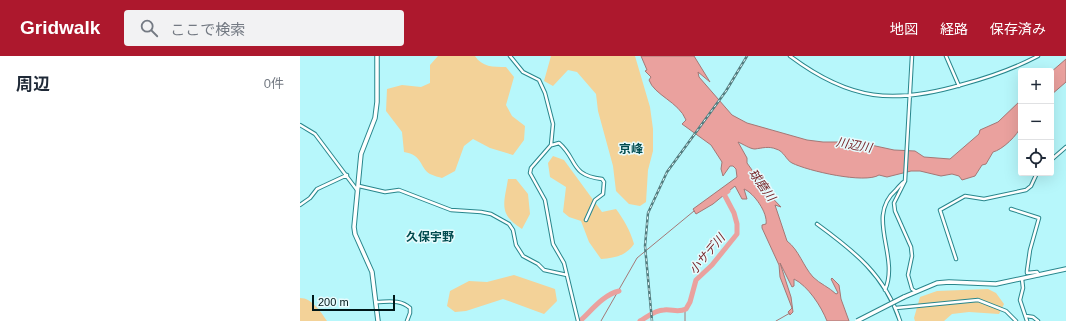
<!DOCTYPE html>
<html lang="ja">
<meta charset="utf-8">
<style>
:root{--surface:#fff;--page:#f2f2f3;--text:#1f2937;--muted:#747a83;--line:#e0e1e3;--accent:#ad182d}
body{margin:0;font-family:Helvetica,"Noto Sans JP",sans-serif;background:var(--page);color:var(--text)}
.controls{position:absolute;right:12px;top:12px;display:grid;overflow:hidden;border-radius:4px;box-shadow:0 4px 16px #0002}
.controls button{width:36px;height:36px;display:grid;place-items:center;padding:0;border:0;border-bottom:1px solid var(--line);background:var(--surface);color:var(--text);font:20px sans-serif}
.scale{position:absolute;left:12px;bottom:10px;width:83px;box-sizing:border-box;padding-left:4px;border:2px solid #001819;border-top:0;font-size:11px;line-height:14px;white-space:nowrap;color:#001819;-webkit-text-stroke:3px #e7fbfd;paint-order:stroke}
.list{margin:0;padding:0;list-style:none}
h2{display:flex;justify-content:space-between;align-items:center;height:52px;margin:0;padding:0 16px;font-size:17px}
h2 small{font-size:13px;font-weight:400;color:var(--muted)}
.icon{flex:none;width:22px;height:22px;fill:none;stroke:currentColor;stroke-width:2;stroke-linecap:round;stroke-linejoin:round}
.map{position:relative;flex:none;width:766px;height:265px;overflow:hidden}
header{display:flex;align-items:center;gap:24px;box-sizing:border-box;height:56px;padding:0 20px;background:var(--accent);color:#fff}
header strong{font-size:19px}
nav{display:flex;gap:22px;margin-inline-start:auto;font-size:14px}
.search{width:280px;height:36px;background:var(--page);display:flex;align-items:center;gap:10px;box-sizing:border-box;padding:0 14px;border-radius:4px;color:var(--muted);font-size:15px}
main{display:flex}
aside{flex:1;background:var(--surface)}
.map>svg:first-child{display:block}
.green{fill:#f3d298}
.water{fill:#eaa19e;stroke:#a47876}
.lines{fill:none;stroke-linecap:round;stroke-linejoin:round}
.stream{stroke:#a47876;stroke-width:1}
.river{stroke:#eaa19e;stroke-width:5}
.minor-casing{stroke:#28868c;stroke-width:4.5}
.tertiary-casing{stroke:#28868c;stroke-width:5.5}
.minor{stroke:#fff;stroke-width:2.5}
.tertiary{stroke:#fff;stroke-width:3.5}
.rail-casing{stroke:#527c7e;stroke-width:2.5}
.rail{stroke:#e7fbfd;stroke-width:1;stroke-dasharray:3;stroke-linecap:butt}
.tertiary-bridge-casing{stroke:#28868c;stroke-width:5.5;stroke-linecap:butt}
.tertiary-bridge{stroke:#fff;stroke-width:3.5}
.labels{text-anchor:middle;stroke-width:3;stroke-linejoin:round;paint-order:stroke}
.water-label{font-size:12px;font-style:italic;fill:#762226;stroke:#e7fbfd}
.neighbourhood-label{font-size:12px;font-weight:bold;fill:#014b4f;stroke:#e7fbfd}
</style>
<header>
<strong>Gridwalk</strong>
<div class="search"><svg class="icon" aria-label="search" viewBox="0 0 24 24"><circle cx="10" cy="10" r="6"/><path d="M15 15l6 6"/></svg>ここで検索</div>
<nav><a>地図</a><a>経路</a><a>保存済み</a></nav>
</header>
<main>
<aside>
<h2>周辺<small>0件</small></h2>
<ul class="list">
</ul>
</aside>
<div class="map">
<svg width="766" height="265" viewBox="0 0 766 265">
<rect width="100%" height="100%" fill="#b7f7fb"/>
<!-- green -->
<path class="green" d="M138,0H175C182,11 193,11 206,11L214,21L206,49L212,60L225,70L224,84L213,99L190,92L173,83L164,90L155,115L142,122C139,121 134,120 130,118C119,111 123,99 104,96L102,76L86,55L87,33L102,29L121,31L130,27V9Z
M251,0H335L350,51L353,73V95L348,114L346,146L340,150L329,148L316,135L313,110L298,55L296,38L277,16L268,14L253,30L244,25Z
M253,100L264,104L302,156L316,153C324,164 330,174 334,188C326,200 314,202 301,203L289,186L281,165L269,161L263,156L266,131L250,121L248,107Z
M208,123H216L228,138L230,158L222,173C198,158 204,148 208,123Z
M214,219L255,233L257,245L244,258L203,243L166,255L155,256L147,250L150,235L169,225L187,226Z
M688,233L696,237L704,248L699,258L669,256L652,258L644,265H615L614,262L620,241L637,235Z
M0,242C12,242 21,256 27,265H0Z"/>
<!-- water -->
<path class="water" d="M341,0H394L410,26L398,16L399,21L432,59L447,67L507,84L523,86H557L594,94L615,95L624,101L650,103L679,78L680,74L698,66L721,44C721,52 723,63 721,70C718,79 702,94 693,96L686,108L682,109L675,120L662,124L659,120L652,118L641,120L620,115H611L587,121L579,119C565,128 508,115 492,107C486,104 484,95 476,93C469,90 462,92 455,93C450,93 443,88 438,86L447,102V107L457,121L458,127L481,151L475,149L487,185C499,194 503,210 513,221C520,228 529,231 536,238L538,237L531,223L532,222L539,229L541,243L549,265H527C521,250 508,230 494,223V230L492,231L480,207L491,241L493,256L490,259L488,256L492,252L480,221L479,209L462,172V169L466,168C468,157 454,137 444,133L447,143H442L435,130L413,148L396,158L393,153L437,121L436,113L433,110H430L423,120L421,113L422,106L411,89L382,68L386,64C379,46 354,39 349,24L351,21L345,15L347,14Z
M766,3V26L751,39V16Z"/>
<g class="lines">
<!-- stream -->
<path class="stream" d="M301,265L337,202L394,155
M385,265V254
M476,265L490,257"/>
<!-- river -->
<path class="river" d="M280,265C292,254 303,239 319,235
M340,265C347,261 355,254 364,254C372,253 378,257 386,253L390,246L396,224L412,209L437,178V168L434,157L424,138L428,135"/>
<!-- minor casing -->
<g class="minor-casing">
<path id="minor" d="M210,0L223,16L239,24L245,37L253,68L251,89L231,112L230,117L245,144L253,188L264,207L278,265
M490,0C550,45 594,49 664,28C690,21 715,12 738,0
M612,0L605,125L594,147L595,155L611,191L612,200L608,219L612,233L615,235
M646,0L659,30
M0,69L15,78L57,134
M252,89L259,87C278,103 269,119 302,123L304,126L303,138L295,144L286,164
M751,104L766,91
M59,130L85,136L99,134L151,154L181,156L191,158L209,168L213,174L216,189L223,200L238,208L244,214L267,219
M0,149L10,142L17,133L47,119
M711,153L739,162L730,194L727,215V217L737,216L739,219
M517,168C554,195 585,219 600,265
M656,203L640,154L665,140L684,143L726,134L731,130L737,117
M722,223L723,232L720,244L727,265
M585,234C600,200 565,161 596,134C599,131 601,127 605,125
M76,246C88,246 100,243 110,252V257L107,265
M596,252L678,244L706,255L716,265
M726,260L733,261L738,265"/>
</g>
<!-- tertiary casing -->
<g class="tertiary-casing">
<path id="tertiary" d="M77,0V46L75,62L61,98L54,171L55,178L72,216L78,265
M604,241L637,227L649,226L696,228L766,213"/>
</g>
<!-- minor -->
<use href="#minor" class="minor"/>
<!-- tertiary -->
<use href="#tertiary" class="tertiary"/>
<!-- rail casing -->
<g class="rail-casing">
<path id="rail" d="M352,265L345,190L348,157L367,116L426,35L447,0"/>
</g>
<!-- rail -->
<use href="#rail" class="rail"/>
<!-- tertiary-bridge casing -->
<g class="tertiary-bridge-casing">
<path id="tertiary-bridge" d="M557,265L604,241"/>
</g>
<!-- tertiary-bridge -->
<use href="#tertiary-bridge" class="tertiary-bridge"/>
</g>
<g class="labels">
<!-- water labels -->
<g class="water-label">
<text transform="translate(554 89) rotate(10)" y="4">川辺川</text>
<text transform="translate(462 129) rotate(54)" y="4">球磨川</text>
<text transform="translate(407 198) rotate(-50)" y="4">小サデ川</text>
</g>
<!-- neighbourhood labels -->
<g class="neighbourhood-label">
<text x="331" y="97">京峰</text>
<text x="130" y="185">久保宇野</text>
</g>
</g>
</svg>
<div class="controls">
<button>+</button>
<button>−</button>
<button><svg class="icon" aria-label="locate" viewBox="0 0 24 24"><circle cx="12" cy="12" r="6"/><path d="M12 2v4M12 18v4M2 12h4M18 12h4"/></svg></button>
</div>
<div class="scale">200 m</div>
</div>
</main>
